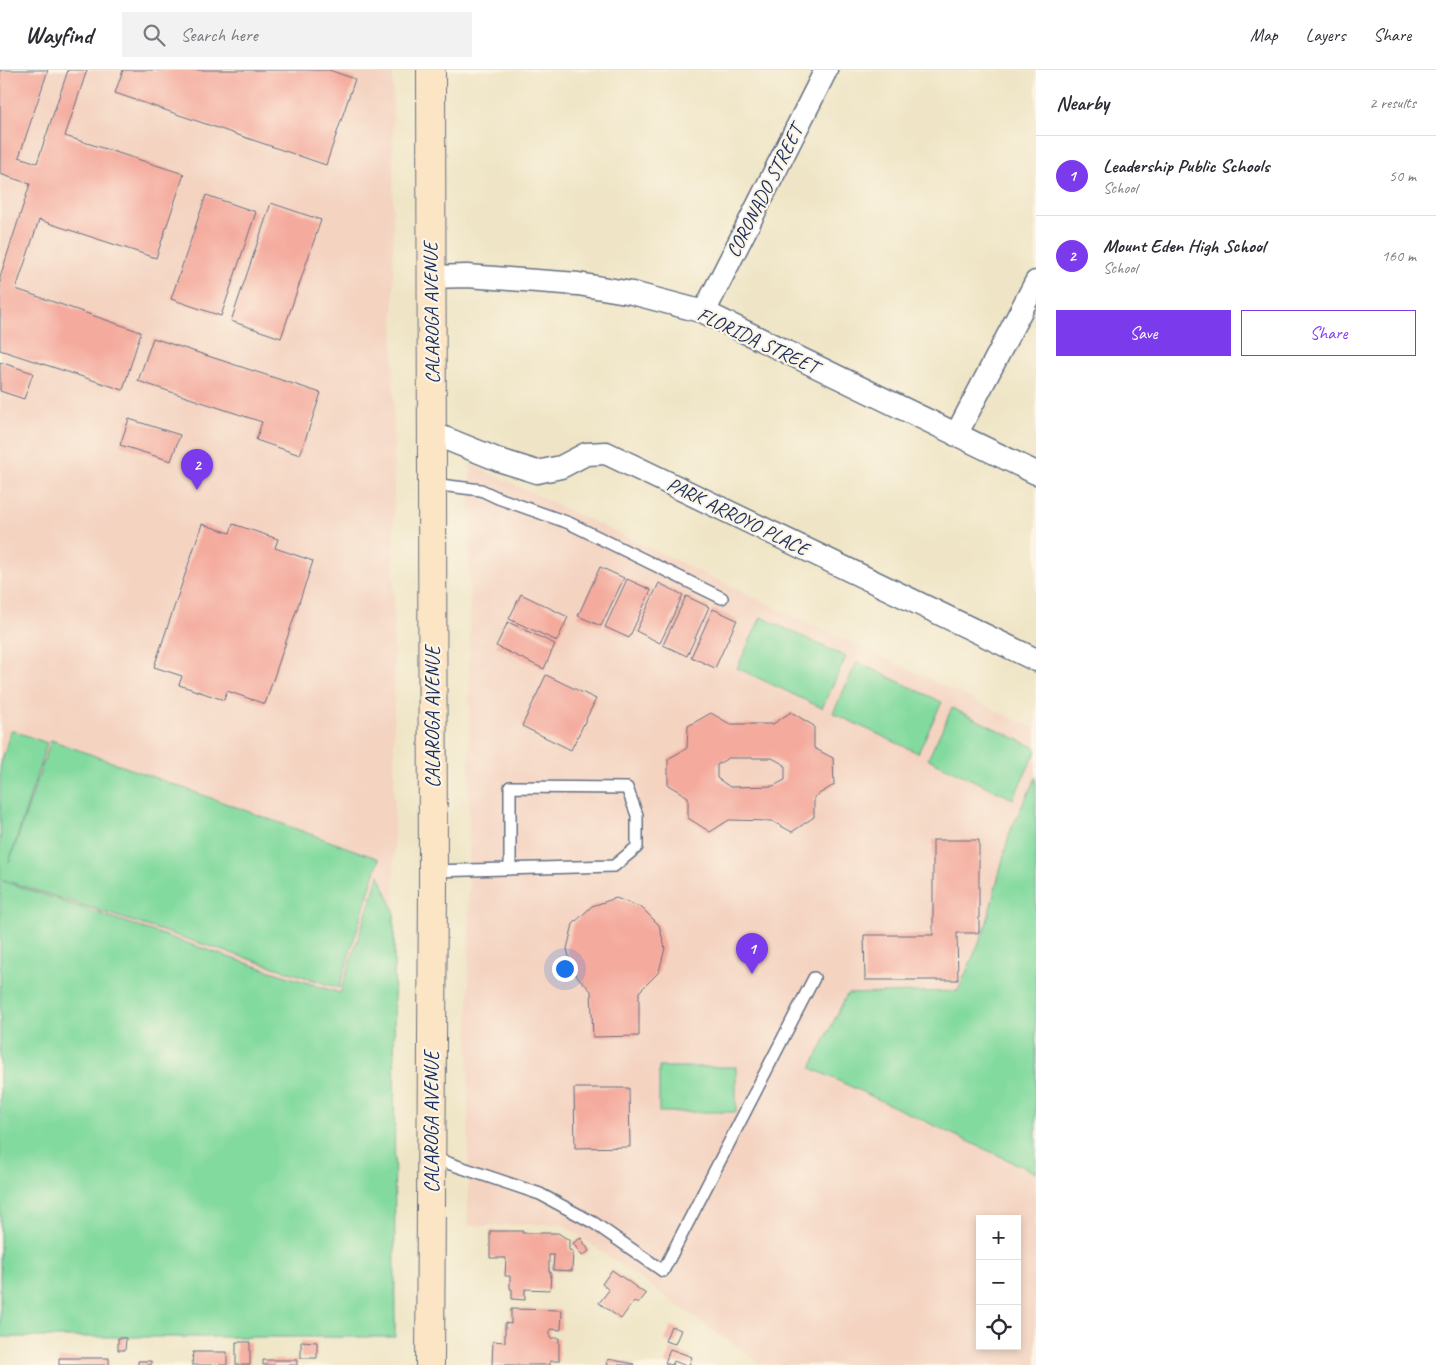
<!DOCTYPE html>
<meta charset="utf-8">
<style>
:root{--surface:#fff;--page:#f2f2f3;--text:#2b2b33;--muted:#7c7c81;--line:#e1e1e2;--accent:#7c3aed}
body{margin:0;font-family:Caveat,sans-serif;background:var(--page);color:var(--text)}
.controls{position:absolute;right:15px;bottom:15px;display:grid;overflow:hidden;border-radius:0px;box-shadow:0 2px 8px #0003}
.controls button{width:45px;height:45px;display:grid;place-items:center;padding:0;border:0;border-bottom:1px solid var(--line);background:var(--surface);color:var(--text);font:25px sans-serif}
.you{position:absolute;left:564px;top:898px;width:18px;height:18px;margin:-12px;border:4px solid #fff;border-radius:50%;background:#1a73e8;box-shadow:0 0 0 8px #1a73e833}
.badge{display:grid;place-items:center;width:32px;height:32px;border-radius:50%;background:var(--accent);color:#fff;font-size:16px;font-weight:700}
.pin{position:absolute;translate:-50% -41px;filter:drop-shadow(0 1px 2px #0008)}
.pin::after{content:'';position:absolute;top:26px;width:18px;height:15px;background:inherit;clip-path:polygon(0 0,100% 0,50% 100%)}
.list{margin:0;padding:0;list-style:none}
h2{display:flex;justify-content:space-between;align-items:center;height:65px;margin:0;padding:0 20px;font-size:21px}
h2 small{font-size:16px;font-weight:400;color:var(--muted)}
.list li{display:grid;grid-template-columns:32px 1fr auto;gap:15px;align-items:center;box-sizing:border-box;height:80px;padding:0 20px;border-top:1px solid var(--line)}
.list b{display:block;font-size:19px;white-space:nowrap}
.list p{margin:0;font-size:16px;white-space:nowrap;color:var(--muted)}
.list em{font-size:16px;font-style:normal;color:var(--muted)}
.actions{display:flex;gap:10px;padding:15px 20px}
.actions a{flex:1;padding:11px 0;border:1px solid var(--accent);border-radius:0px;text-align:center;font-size:18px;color:var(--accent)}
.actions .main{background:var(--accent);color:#fff}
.icon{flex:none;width:28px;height:28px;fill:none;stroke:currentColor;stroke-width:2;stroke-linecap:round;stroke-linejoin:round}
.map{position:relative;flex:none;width:1036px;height:1295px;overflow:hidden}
header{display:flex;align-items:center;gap:30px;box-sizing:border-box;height:70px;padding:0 25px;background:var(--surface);border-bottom:1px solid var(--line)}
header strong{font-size:24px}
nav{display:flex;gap:28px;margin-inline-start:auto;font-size:18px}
.search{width:350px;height:45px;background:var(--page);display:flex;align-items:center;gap:12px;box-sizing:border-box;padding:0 18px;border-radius:0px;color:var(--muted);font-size:19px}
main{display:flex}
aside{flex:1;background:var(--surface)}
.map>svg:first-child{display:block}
.built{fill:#f4d3c1;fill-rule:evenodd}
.green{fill:#83da9f;stroke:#4f847e}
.building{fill:#f4ab9e;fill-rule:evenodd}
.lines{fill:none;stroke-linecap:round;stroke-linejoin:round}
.lane-casing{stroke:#656f82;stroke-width:14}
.street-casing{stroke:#656f82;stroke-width:25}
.secondary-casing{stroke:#656f82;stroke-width:30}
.lane{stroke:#fff;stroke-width:11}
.street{stroke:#fff;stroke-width:22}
.secondary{stroke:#fce5c4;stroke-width:28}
.labels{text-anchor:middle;stroke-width:4.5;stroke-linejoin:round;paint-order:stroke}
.street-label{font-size:20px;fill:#1b2f5e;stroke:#fcf5e5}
</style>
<header>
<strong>Wayfind</strong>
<div class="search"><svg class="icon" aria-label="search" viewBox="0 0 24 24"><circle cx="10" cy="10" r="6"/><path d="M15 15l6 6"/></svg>Search here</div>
<nav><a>Map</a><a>Layers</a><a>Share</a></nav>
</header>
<main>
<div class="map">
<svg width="1036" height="1295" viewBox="0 0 1036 1295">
<rect width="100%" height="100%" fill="#fcf5e5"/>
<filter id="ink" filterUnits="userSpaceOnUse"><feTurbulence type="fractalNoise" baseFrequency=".02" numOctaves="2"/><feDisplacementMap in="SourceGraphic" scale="10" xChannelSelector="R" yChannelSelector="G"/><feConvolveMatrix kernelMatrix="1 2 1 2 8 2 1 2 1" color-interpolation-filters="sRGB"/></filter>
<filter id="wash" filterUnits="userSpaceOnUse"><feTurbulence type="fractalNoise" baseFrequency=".0096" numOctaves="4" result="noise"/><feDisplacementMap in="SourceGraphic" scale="20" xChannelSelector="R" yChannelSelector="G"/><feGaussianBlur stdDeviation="1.12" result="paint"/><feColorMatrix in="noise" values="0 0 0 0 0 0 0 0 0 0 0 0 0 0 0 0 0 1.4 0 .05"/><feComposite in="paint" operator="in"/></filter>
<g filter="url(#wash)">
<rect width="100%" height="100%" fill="#efe5c6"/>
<!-- built -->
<path class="built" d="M0,0H393L395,1267H0Z
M470,394L1036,659V1295H763L562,1154L468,1156ZM980,1149H1017V1276H980Z"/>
<!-- green -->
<path class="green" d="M761,547L846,587L822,638L737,598Z
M857,592L942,632L918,683L833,643Z
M952,638L1036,678V681L1013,729L928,689Z
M11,660L47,673L9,793L51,670L379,789L339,918L4,810L3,811L264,899L340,923L379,805L394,841L395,1267H0V697Z
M1036,707V1103L811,998L847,924L958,921L985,859L1010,761Z
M659,997H736V1042H659Z"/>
<g id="blocks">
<!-- building -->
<path class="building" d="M0,0H48L19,87L37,93L68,0H87L65,66L184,104L156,188L39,150L16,219L141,262L123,320L0,280V207L30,114L0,104Z
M123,0H329L355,9L326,95L115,23Z
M206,125L256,142L221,246L171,229Z
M271,133L321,150L281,268L231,251Z
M153,268L321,323L300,385L256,370L262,352L138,311Z
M0,292L33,303L24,329L0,321Z
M129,349L180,365L171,391L120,375Z
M202,454L230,463L233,454L278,469L275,478L313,491L265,634L227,621L224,630L179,615L182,606L154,597Z
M600,497L624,508L601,556L578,546Z
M627,509L651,520L629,568L605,557Z
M659,513L683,525L660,573L636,561Z
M521,524L568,547L557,571L509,549Z
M686,526L709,537L687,586L663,575Z
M713,539L737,550L715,598L691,587Z
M508,552L555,574L544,599L496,576Z
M546,605L596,629L571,680L522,656Z
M791,642L814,656V678L833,688L834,715L814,727V747L792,762L772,751L729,750L710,762L688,748V727L668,715V689L687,678L688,656L711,643L730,654H773ZM728,688H772L785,695V710L773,716L730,717L717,708V695Z
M933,770H979V863H957L958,910H865L864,865H933Z
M616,828L642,838L659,855L665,878L659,902L639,922V966L593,967L591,921L573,902L567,879L573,854L592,836Z
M574,1018H629L630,1077L575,1078Z
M490,1161H523L522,1163H558L569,1170V1180L573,1181L572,1201L553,1200L554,1185H549V1202H551L550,1220L525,1219V1230L512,1229V1219H510V1206H505L506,1188H490Z
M581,1168L589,1181L582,1186L573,1173Z
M612,1200L646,1224L638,1234L634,1231L621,1249L599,1233L609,1220L602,1214Z
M511,1239L562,1240L561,1260L550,1259V1268H559V1291H550V1295H492L493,1271L505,1272V1253L511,1254Z
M671,1256L681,1260L675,1274L665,1271Z
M118,1268H126L125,1280H118Z
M301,1271L317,1272V1288H301Z
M236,1272H250V1295H236Z
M670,1279L692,1287L689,1295H684L674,1291L672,1295L665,1293Z
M193,1282H227V1295H192Z
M59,1288H109V1295H59Z
M608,1289L634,1294V1295H607Z
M263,1290H297V1295H263Z
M138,1291H151V1295H138Z"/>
</g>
</g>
<g filter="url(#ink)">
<use href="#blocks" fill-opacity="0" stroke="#656f82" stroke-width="1"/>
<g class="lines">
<!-- lane casing -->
<g class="lane-casing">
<path id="lane" d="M432,414L481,420L498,428L569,453L722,528
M432,801L614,796L637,777V745L627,718L510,717V799
M433,1088L540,1124L594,1153L663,1201L814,908"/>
</g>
<!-- street casing -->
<g class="street-casing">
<path id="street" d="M430,207L467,206L578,214L632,223L704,242L1036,403
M704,242L826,0
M432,363L499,390L537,402L561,397L586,384L606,383L1036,590
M956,365L1036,212"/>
</g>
<!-- secondary casing -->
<g class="secondary-casing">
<path id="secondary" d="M430,1295C431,1135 433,974 433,813C432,542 431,271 431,0"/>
</g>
<!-- lane -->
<use href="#lane" class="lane"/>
<!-- street -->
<use href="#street" class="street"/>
<!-- secondary -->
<use href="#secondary" class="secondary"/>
</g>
</g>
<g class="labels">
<!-- street labels -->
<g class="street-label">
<text transform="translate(764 121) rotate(-63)" y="7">CORONADO STREET</text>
<text transform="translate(431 243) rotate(-91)" y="7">CALAROGA AVENUE</text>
<text transform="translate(758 270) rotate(25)" y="7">FLORIDA STREET</text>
<text transform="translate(738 446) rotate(26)" y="7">PARK ARROYO PLACE</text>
<text transform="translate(432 647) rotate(-90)" y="7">CALAROGA AVENUE</text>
<text transform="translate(431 1052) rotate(-90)" y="7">CALAROGA AVENUE</text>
</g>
</g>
</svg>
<div class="controls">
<button>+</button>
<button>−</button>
<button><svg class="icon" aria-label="locate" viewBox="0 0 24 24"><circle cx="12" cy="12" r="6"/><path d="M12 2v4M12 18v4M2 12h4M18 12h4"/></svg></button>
</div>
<div class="you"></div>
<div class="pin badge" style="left:752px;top:904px">1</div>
<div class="pin badge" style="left:197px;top:420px">2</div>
</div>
<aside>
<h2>Nearby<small>2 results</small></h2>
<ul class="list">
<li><span class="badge">1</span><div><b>Leadership Public Schools</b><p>School</p></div><em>50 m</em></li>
<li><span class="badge">2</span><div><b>Mount Eden High School</b><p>School</p></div><em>160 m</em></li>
</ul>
<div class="actions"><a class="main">Save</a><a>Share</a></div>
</aside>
</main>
